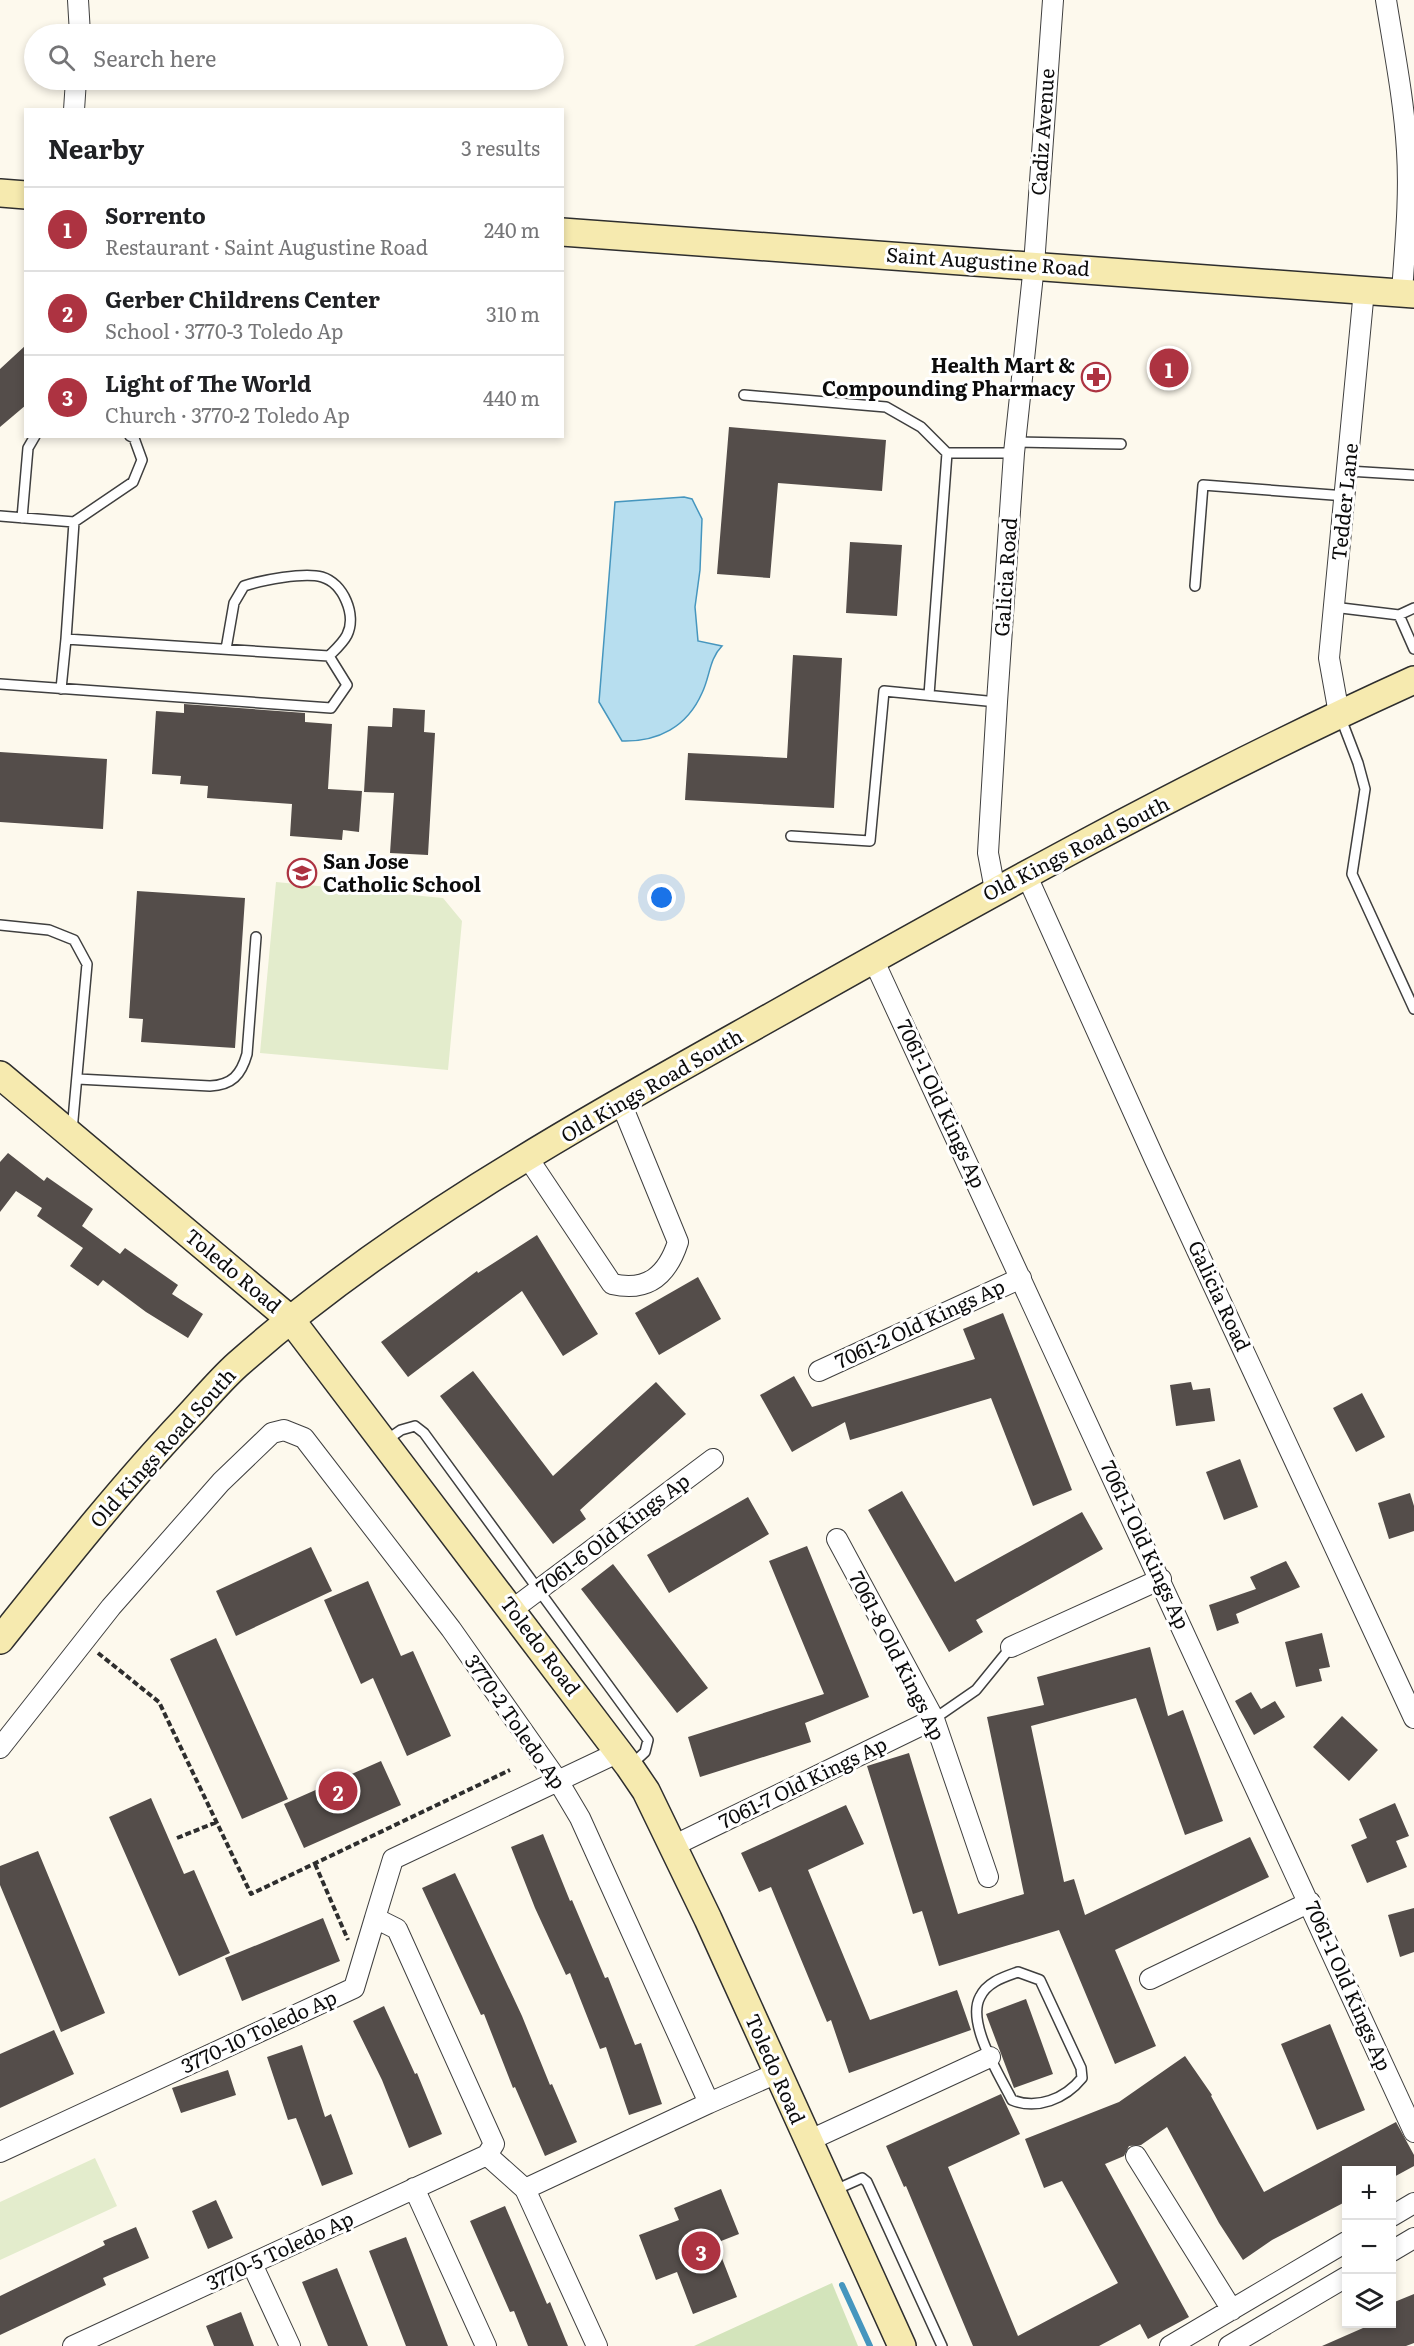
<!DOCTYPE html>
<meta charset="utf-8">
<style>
:root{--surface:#fff;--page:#f2f2f2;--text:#202124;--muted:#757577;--line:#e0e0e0;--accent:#ad3341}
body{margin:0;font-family:Literata,serif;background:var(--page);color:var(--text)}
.controls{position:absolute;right:18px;bottom:18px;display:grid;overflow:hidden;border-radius:0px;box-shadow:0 3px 9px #0003}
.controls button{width:54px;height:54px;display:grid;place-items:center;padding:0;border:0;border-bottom:2px solid var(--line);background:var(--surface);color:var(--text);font:30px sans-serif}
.you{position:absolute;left:662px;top:898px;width:21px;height:21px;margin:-15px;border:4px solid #fff;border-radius:50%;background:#1a73e8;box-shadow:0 0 0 9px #1a73e833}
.badge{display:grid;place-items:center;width:39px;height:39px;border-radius:50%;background:var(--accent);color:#fff;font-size:20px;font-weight:700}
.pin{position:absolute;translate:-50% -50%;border:3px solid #fff;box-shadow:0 2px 6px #0006}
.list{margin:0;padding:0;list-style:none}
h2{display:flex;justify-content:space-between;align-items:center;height:78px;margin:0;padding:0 24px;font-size:26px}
h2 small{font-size:20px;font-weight:400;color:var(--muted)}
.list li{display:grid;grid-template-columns:39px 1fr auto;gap:18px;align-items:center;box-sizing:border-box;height:84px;padding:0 24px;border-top:2px solid var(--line)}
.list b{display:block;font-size:22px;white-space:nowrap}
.list p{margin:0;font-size:20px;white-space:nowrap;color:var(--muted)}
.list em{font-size:20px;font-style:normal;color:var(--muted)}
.icon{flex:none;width:33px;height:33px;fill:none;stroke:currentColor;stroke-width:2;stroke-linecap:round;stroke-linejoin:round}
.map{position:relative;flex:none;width:1414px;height:2346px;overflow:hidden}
.search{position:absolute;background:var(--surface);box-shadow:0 3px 9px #0003;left:24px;top:24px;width:540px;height:66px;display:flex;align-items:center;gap:15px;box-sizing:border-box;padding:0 21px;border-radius:33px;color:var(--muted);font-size:22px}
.panel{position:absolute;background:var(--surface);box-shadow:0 3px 9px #0003;left:24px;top:108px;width:540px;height:330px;border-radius:0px}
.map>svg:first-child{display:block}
.green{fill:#d3e4bb}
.pitch{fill:#e3eccc}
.water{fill:#b7deef;stroke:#4696be;stroke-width:1.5}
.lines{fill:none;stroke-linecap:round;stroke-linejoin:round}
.stream{stroke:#4696be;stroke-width:6}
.building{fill:#544d4a}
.lane-casing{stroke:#3f3f3f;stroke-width:12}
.street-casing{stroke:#3f3f3f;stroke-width:22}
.secondary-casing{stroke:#2e2e2e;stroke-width:30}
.path{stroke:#2e2e2e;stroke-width:4;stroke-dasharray:6 3;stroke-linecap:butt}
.lane{stroke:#fff;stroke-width:9}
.street{stroke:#fff;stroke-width:20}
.secondary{stroke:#f6eaaf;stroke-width:27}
.labels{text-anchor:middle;stroke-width:6;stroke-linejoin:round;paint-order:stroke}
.street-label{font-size:20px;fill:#0c0c0c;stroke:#fff}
.poi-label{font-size:20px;font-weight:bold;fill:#0c0c0c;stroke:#fff;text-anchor:end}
</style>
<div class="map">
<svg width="1414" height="2346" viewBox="0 0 1414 2346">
<rect width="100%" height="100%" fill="#fdf9ed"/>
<!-- green -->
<path class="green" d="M832,2283L858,2346H694Z"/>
<!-- pitch -->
<path class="pitch" d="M276,882L443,898L462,921L448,1070L260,1053Z
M95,2158L117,2206L0,2260V2202Z"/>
<!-- water -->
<path class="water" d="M684,497L692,499L702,519L700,570L695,607L698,641L722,646C709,659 710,677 702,693C687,727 658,742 622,741L599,702L615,502Z"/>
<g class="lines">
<!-- stream -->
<path class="stream" d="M842,2285L870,2346"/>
</g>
<!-- building -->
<path class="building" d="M26,345V405L0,427V369Z
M729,427L886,440L882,491L778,483L770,578L717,574Z
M850,542L902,545L897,616L846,613Z
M793,655L842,658L834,808L685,800L688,753L787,758Z
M184,704L305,713V722L332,724L328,789L362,791L359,832L343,830L342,840L290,836L292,804L207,798L208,786L180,784L181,776L152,774L156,711L184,713Z
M393,708L425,710L424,732L435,733L428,855L390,853L394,793L364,792L368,726L392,727Z
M0,752L107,759L103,829L0,822Z
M137,891L245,898L235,1048L141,1042L143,1019L129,1018Z
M8,1153L44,1181L47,1177L93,1209L82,1226L120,1254L125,1248L178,1285L172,1294L203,1314L188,1338L146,1312L103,1280L98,1286L70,1266L83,1248L37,1216L42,1208L16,1191L0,1212V1162Z
M537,1235L598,1334L563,1356L522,1291L408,1377L381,1342L477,1271L478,1273Z
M698,1277L721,1319L659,1355L635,1313Z
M1003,1313L1072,1490L1033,1506L991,1398L850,1440L845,1422L792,1452L760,1395L794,1376L812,1407L975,1359L963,1329Z
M473,1371L553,1476L656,1382L686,1414L580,1510L586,1519L553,1544L440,1396Z
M1191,1382L1193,1390L1210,1388L1215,1421L1176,1426L1170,1385Z
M1362,1393L1385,1437L1356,1452L1333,1408Z
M1240,1459L1258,1507L1224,1520L1206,1472Z
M902,1491L955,1582L1082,1512L1103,1549L976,1620L983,1632L949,1652L868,1510Z
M1410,1493L1414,1506V1531L1389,1539L1378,1503Z
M748,1497L769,1534L669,1593L647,1555Z
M807,1546L869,1697L805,1723L811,1742L700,1777L688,1737L824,1694L769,1561Z
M311,1547L332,1591L236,1636L216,1591Z
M1286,1561L1300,1587L1236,1614L1239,1623L1217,1631L1209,1605L1256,1589L1250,1577Z
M613,1564L708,1688L677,1713L581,1589Z
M368,1581L401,1656L413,1651L451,1736L407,1756L373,1678L361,1684L324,1600Z
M1322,1633L1330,1667L1319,1669L1322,1681L1296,1687L1285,1642Z
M216,1638L288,1799L242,1819L170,1659Z
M1150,1647L1168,1716L1183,1710L1223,1821L1185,1835L1136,1698L1031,1726L1064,1882L1074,1879L1085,1915L1250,1837L1269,1877L1115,1950L1156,2046L1115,2064L1059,1930L939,1966L922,1911L913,1914L867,1766L909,1753L958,1914L1024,1894L987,1717L1044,1705L1037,1677Z
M1251,1692L1261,1709L1275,1701L1285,1717L1254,1735L1235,1701Z
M1342,1716L1378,1750L1349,1781L1313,1747Z
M381,1761L401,1805L304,1848L284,1804Z
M151,1798L184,1874L194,1870L230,1953L179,1976L109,1817Z
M1395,1803L1409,1836L1396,1841L1407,1867L1367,1883L1351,1845L1367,1838L1359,1819Z
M846,1805L864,1844L808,1870L870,2020L957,1990L971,2030L849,2073L831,2020L827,2022L771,1887L759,1892L741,1853Z
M543,1834L570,1901L572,1900L605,1978L608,1977L635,2045L641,2043L662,2104L629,2115L606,2047L600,2049L570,1973L566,1975L535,1908L511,1847Z
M38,1851L105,2013L61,2032L0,1885V1866Z
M455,1873L522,2016L550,2085L552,2084L577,2142L545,2156L515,2087L513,2088L484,2014L481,2015L422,1888Z
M1414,1908V1952L1400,1957L1388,1915Z
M323,1918L340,1961L242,2001L225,1958Z
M1026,1999L1053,2074L1014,2088L986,2014Z
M384,2006L415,2074L417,2073L442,2134L409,2148L382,2080L353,2021Z
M1330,2024L1365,2110L1317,2130L1281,2044Z
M54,2030L74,2074L0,2108V2054Z
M302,2045L325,2117L331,2114L353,2174L322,2186L296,2118L288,2120L267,2057Z
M1185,2056L1212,2095L1211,2096L1264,2192L1396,2122L1414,2155V2166L1392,2178V2170H1347V2201L1272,2240L1243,2260L1219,2223L1167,2127L1141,2145L1129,2146L1124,2156L1105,2164L1189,2317L1148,2339L1140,2324L1099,2346H973L906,2186L904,2187L886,2146L1001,2094L1020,2134L948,2167L1018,2336L1118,2283L1062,2181L1044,2188L1025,2139L1119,2102Z
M228,2070L236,2095L181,2113L172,2088Z
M721,2189L739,2234L716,2243L737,2297L693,2314L677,2272L656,2280L639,2235L679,2220L674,2208Z
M216,2200L233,2238L208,2249L192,2211Z
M505,2206L547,2304L550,2302L568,2346H528L514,2311L510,2312L470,2221Z
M136,2227L149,2258L103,2278L106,2285L0,2335V2296L105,2245L103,2241Z
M406,2237L448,2346H406L369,2251Z
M337,2268L368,2346H328L302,2282Z
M1414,2294V2343L1406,2346H1322L1363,2328L1361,2324H1392V2303Z
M241,2312L254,2346H214L206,2326Z"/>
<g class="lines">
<!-- lane casing -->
<g class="lane-casing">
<path id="lane" d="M744,395L886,407L921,427L947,453
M1016,442L1121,444
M1348,471L1414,475
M0,516L74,522L133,482L142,460L134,438L130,436
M22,518L28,448L35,436
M1195,586L1203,485L1346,496
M1333,607L1399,615L1414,608
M1399,615L1414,649
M226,649L234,603L244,586C262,580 304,572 322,577C343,583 357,615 347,635C343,643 335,650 329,656
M0,684L331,708L347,685L329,656L66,639L74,522
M61,689L66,639
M929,695L947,453H1014
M1340,716L1358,763L1365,789L1352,874L1414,1009
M791,836L870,841L884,691L997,702
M0,925L49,930L74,940L87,964L72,1131
M78,1079L210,1086C232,1085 241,1075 247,1054L256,937
M385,1441L401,1430L415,1426L424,1433L648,1740L645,1752L631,1765
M934,1719L976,1690L1011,1647
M1018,1972L1040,1980L1081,2068L1082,2078C1065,2099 1037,2110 1012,2100C1000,2076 966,2023 980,1997C987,1982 1004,1977 1018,1972Z
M835,2190L862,2178L867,2182L942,2346"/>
</g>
<!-- street casing -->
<g class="street-casing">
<path id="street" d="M78,0L80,34
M1386,0C1394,50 1404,100 1407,151C1410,198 1405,246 1402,293
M74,110L76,80
M1339,714L1329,658L1364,290
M1026,874L1155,1160L1414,1718
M995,890L988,853L997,702L1014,453L1034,265L1053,0
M873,959L1414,2132
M528,1158L612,1284C647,1292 667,1276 678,1242L621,1103
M819,1371L1021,1278
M837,1539L934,1719L988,1877
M513,1609L713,1459
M1011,1647L1161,1579
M0,1748L111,1607L221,1482L272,1433L284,1430L304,1438L451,1629L558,1781L580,1818L709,2103L525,2189
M673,1846L934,1719
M375,1918L393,1859L619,1752
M1150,1979L1310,1902
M709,2103L777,2073
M808,2141L990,2057
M0,2152L354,1988L375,1918L397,1929L494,2144L487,2155L525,2189L597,2346
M1136,2156L1232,2310
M414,2188L486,2346
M1392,2216L1414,2203
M1392,2251L1414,2238
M252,2264L290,2346
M73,2346L487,2155
M1170,2346L1346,2242
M1229,2346L1346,2277"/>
</g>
<!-- secondary casing -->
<g class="secondary-casing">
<path id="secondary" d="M0,193L26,195
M562,232L1414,294
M0,1075L291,1320L629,1766L646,1791L708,1919L902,2346
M0,1640C60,1565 119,1490 184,1421C202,1402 219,1381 238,1364C397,1223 591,1118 776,1014C985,896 1195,779 1414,680"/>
</g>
<!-- path -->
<path class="path" d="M98,1653L159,1702L251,1894L510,1770
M177,1838L217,1822
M315,1864L348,1940"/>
<!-- lane -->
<use href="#lane" class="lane"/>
<!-- street -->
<use href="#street" class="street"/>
<!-- secondary -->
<use href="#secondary" class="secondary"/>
</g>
<!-- icons -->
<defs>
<g id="pharmacy-ring" transform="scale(1.5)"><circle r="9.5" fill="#fff" stroke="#ad3341" stroke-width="1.5"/><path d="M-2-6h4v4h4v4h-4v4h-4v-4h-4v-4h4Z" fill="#ad3341"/></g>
<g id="school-ring" transform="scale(1.5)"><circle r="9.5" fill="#fff" stroke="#ad3341" stroke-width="1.5"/><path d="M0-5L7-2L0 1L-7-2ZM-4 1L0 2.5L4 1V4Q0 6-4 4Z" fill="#ad3341"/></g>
</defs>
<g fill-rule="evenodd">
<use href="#pharmacy-ring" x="1096" y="377"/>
<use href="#school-ring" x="302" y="873"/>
</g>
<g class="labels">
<!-- street labels -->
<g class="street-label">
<text transform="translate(1043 132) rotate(-86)" y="7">Cadiz Avenue</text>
<text transform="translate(988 262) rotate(4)" y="7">Saint Augustine Road</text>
<text transform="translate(1345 502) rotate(-84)" y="7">Tedder Lane</text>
<text transform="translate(1006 577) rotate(-86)" y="7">Galicia Road</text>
<text transform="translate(1076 849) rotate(-27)" y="7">Old Kings Road South</text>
<text transform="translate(652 1086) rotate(-30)" y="7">Old Kings Road South</text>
<text transform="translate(941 1104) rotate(65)" y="7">7061-1 Old Kings Ap</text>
<text transform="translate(233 1271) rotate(40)" y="7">Toledo Road</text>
<text transform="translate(1219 1296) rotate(65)" y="7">Galicia Road</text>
<text transform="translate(920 1324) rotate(-25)" y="7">7061-2 Old Kings Ap</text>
<text transform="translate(163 1448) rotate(-48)" y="7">Old Kings Road South</text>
<text transform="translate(613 1534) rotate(-37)" y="7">7061-6 Old Kings Ap</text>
<text transform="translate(1145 1545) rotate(65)" y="7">7061-1 Old Kings Ap</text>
<text transform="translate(540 1646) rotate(53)" y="7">Toledo Road</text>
<text transform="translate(897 1656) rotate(63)" y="7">7061-8 Old Kings Ap</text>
<text transform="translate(515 1722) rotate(55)" y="7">3770-2 Toledo Ap</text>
<text transform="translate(803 1783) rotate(-26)" y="7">7061-7 Old Kings Ap</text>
<text transform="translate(1348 1986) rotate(66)" y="7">7061-1 Old Kings Ap</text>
<text transform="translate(259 2032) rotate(-25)" y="7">3770-10 Toledo Ap</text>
<text transform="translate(775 2069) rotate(66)" y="7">Toledo Road</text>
<text transform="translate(280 2251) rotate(-25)" y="7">3770-5 Toledo Ap</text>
</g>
<!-- poi labels -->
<g class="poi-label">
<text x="1075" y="373">Health Mart &amp;<tspan x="1075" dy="23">Compounding Pharmacy</tspan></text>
<text x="323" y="869" text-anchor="start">San Jose<tspan x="323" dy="23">Catholic School</tspan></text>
</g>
</g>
</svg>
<div class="controls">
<button>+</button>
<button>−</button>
<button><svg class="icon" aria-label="layers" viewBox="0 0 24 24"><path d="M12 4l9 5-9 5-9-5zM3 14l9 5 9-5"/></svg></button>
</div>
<div class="you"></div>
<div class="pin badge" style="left:1169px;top:368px">1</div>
<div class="pin badge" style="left:338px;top:1791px">2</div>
<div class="pin badge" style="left:701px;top:2251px">3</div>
<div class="search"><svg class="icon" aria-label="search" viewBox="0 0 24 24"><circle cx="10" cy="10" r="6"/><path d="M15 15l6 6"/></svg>Search here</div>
<section class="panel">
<h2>Nearby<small>3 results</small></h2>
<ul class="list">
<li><span class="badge">1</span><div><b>Sorrento</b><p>Restaurant · Saint Augustine Road</p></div><em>240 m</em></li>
<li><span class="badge">2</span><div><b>Gerber Childrens Center</b><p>School · 3770-3 Toledo Ap</p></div><em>310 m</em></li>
<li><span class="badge">3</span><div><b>Light of The World</b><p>Church · 3770-2 Toledo Ap</p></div><em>440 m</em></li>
</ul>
</section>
</div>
